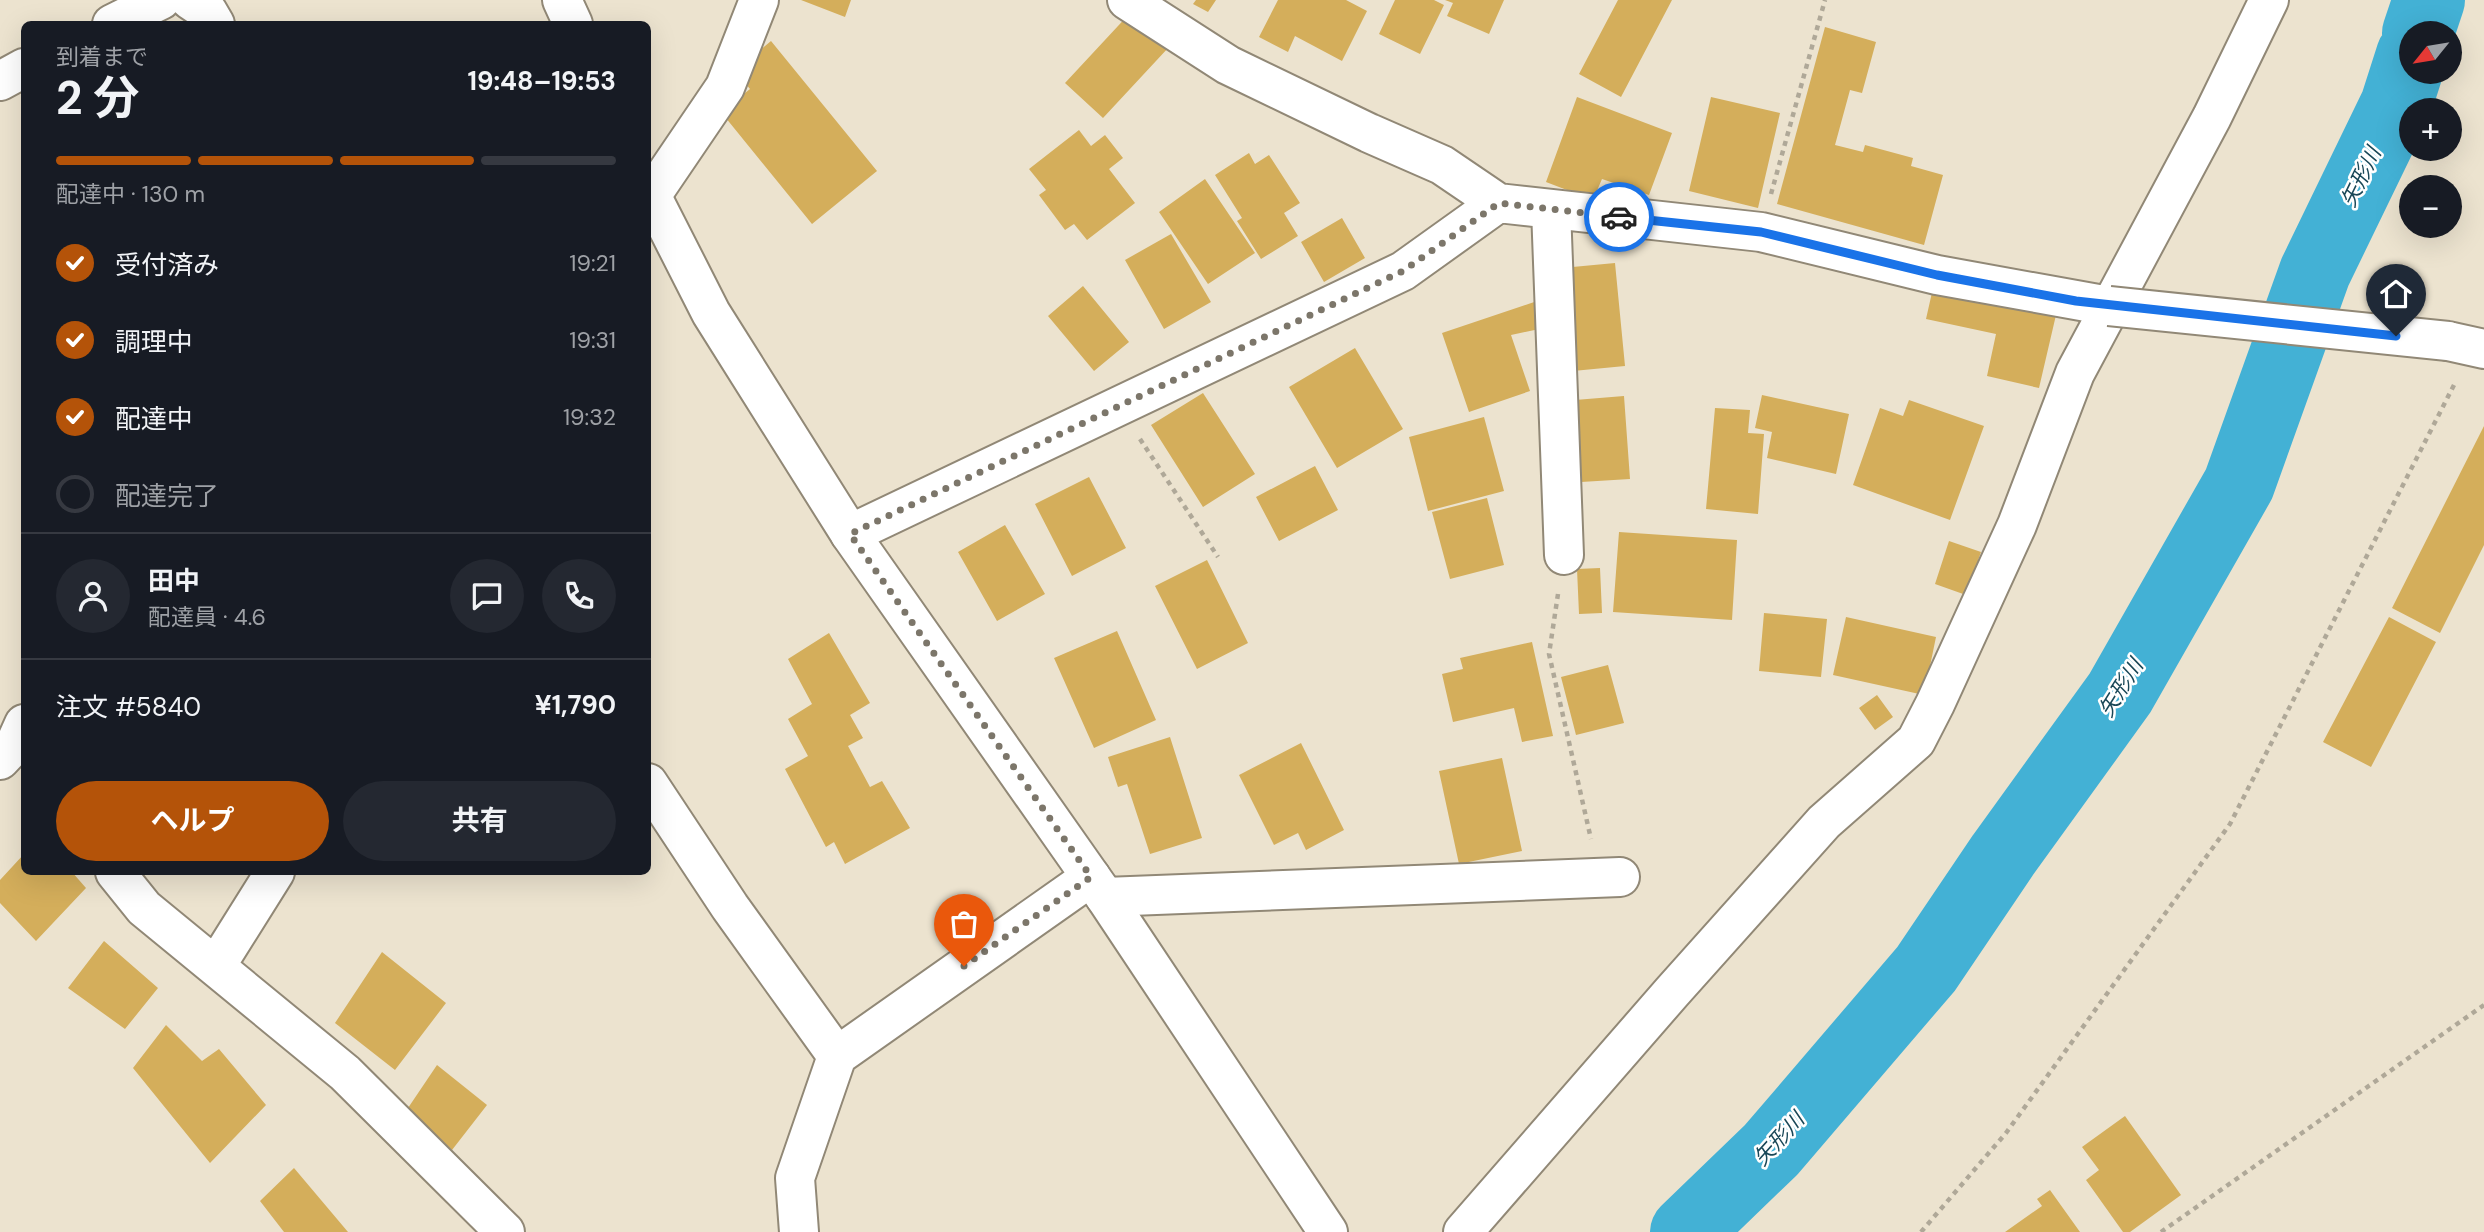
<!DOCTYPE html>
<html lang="ja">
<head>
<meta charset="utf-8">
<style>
	:root { --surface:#171b24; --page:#242831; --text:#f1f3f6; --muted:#9ea1a6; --line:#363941; --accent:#b45309 }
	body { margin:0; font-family:"DM Sans","Noto Sans JP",sans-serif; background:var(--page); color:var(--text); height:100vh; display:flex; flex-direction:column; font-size:26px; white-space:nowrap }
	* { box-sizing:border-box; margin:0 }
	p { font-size:23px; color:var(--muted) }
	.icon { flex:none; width:38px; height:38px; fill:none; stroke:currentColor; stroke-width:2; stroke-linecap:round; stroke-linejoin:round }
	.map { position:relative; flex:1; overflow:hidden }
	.details { position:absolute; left:21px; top:21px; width:630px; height:854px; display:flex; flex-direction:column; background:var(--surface); border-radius:10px; box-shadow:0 7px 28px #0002 }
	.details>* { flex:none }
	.needle { width:46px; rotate:240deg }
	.fabs { position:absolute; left:2399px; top:21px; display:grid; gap:14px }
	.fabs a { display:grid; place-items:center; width:63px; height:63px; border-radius:50%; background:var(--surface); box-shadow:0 7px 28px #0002; font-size:35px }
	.pin { position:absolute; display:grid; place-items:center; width:60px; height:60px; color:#fff; margin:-72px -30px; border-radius:50% 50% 50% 0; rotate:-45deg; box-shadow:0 0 7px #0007 }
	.pin .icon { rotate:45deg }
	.courier { position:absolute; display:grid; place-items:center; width:70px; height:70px; margin:-35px; border:5px solid #1a73e8; border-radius:50%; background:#fff; color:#222; box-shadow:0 2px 9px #0007 }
	.headline em { font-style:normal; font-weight:700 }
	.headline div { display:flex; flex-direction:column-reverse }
	.headline { display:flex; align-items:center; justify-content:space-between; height:119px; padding:0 35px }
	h1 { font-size:46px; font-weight:700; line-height:52px }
	.bar { display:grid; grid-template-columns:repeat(4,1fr); gap:10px 7px; align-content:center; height:84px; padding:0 35px }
	.bar i { height:9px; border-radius:5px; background:var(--line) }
	.bar .selected { background:var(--accent) }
	.bar p { grid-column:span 4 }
	.line { display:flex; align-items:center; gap:18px; padding:0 35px; border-top:2px solid var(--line) }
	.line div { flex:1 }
	.round { display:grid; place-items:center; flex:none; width:74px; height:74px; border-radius:37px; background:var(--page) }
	ol { padding:0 35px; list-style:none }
	li { display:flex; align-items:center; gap:21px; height:77px }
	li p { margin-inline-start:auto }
	li .icon { padding:7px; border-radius:50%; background:var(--accent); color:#fff; stroke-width:4 }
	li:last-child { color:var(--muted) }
	li i { width:38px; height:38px; border:4px solid var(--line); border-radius:50% }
	.primary-button { display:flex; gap:14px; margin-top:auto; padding:14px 35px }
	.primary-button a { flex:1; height:80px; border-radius:42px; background:var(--accent); color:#fff; font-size:28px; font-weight:700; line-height:80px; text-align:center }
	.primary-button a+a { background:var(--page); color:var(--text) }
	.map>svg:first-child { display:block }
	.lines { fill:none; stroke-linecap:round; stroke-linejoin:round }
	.river { stroke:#43b1d5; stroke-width:72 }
	.building { fill:#d4ae5b }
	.minor-casing { stroke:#918876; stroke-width:42 }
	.tertiary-casing { stroke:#918876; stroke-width:42 }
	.path { stroke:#afa898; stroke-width:4.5; stroke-dasharray:5 5; stroke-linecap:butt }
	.minor { stroke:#fff; stroke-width:38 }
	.tertiary { stroke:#fff; stroke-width:38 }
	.minor-bridge-casing { stroke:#918876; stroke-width:42; stroke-linecap:butt }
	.minor-bridge { stroke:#fff; stroke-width:38 }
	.done { stroke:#7c766a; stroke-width:7; stroke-dasharray:0 12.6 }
	.route { stroke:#1a73e8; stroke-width:9 }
	.labels { text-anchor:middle; stroke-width:5; stroke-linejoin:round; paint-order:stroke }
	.water-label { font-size:21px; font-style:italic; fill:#194757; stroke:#fff }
</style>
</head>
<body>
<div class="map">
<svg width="2484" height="1232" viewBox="0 0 2484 1232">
	<rect width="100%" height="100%" fill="#ece3cf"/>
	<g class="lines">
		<path class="river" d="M 2418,33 L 2429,0
			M 1686,1232 L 1771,1150 L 1926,969 L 2003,855 L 2120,693 L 2239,484 L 2315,272 L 2396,105 L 2412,55"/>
	</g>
	<path class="building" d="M 801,0 L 851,0 L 845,17 Z
		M 1196,0 L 1216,0 L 1208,12 L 1193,4 Z
		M 1278,0 L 1346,0 L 1367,11 L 1342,61 L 1295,36 L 1288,52 L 1259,37 Z
		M 1395,0 L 1434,0 L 1444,5 L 1420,54 L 1379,34 Z
		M 1445,0 L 1504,0 L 1489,34 L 1447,16 L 1453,3 Z
		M 1618,0 L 1672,0 L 1621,97 L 1579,74 Z
		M 1131,12 L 1169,47 L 1103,118 L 1065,83 Z
		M 1825,27 L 1876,42 L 1862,93 L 1850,90 L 1835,145 L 1863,152 L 1865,145 L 1913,158 L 1911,166 L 1943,175 L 1924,245 L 1777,204 Z
		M 771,41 L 877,171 L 812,224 L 721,112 L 750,89 L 735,71 Z
		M 1577,97 L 1672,133 L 1649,195 L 1602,179 L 1593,200 L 1546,182 Z
		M 1711,97 L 1780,113 L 1758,208 L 1689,191 Z
		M 1079,130 L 1091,146 L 1105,135 L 1123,158 L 1109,169 L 1135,203 L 1087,240 L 1074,224 L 1065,230 L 1039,195 L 1046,190 L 1029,169 Z
		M 1249,153 L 1255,164 L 1269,155 L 1300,203 L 1284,213 L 1298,236 L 1261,259 L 1237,221 L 1242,218 L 1215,175 Z
		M 1205,179 L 1255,253 L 1208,284 L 1159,212 Z
		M 1342,218 L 1365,258 L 1324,282 L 1301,242 Z
		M 1171,234 L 1211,302 L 1164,329 L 1125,260 Z
		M 1615,263 L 1625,366 L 1573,371 L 1562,268 Z
		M 1083,286 L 1129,342 L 1094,371 L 1048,316 Z
		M 1933,288 L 2056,315 L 2039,388 L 1987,376 L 1996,334 L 1926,319 Z
		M 1540,300 L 1544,328 L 1511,335 L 1530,391 L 1469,412 L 1442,333 Z
		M 1355,348 L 1403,429 L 1337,468 L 1289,387 Z
		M 1203,393 L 1255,474 L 1203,507 L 1151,425 Z
		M 1762,395 L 1849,414 L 1836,474 L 1767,458 L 1772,432 L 1755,428 Z
		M 1624,396 L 1630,479 L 1581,482 L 1575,400 Z
		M 1909,400 L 1984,426 L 1950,520 L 1853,485 L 1880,408 L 1903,416 Z
		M 1715,408 L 1750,410 L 1748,433 L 1764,434 L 1758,514 L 1706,509 Z
		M 1484,417 L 1504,491 L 1428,511 L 1409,437 Z
		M 2484,426 L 2484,545 L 2440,633 L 2392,608 Z
		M 1315,466 L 1338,510 L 1279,541 L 1256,497 Z
		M 1089,477 L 1126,548 L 1072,576 L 1035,504 Z
		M 1487,498 L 1504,565 L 1450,579 L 1432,512 Z
		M 1005,525 L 1045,594 L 997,621 L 958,552 Z
		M 1619,532 L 1737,540 L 1732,620 L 1613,612 Z
		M 1949,541 L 1981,552 L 1966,595 L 1935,584 Z
		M 1207,560 L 1248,643 L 1197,669 L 1155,586 Z
		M 1600,568 L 1602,613 L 1579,614 L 1577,569 Z
		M 1764,613 L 1827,619 L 1821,677 L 1759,671 Z
		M 1846,617 L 1936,637 L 1924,695 L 1833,675 Z
		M 2389,617 L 2436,642 L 2371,767 L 2323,742 Z
		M 1117,631 L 1156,720 L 1094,748 L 1054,658 Z
		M 829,633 L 870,703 L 850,715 L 863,738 L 848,746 L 870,787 L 882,781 L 910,828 L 845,864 L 834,842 L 826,847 L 785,769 L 808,756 L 788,719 L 812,704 L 788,659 Z
		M 1532,642 L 1553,736 L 1522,742 L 1514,708 L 1453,722 L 1442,674 L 1463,669 L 1460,658 Z
		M 1608,665 L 1624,723 L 1576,735 L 1561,677 Z
		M 1877,695 L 1893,717 L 1875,730 L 1859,708 Z
		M 1170,737 L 1202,838 L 1150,854 L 1127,784 L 1118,787 L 1108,757 Z
		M 1301,743 L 1344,830 L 1306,850 L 1298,833 L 1274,845 L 1239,775 Z
		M 1502,758 L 1522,851 L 1459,864 L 1439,771 Z
		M 24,854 L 24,872 L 72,872 L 86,888 L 36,941 L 0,903 L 0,880 Z
		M 104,941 L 158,988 L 125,1029 L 68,988 Z
		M 382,952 L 446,1003 L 395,1070 L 335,1023 Z
		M 166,1025 L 202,1061 L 219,1049 L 266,1105 L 210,1163 L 133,1068 Z
		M 437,1065 L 487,1105 L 452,1150 L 408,1108 Z
		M 2125,1116 L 2181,1195 L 2130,1232 L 2123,1232 L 2086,1180 L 2099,1170 L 2082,1147 Z
		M 294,1168 L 348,1232 L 284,1232 L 260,1201 Z
		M 2050,1190 L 2080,1232 L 2005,1232 L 2042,1206 L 2037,1199 Z"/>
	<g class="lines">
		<g class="minor-casing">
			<path id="minor" d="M 190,0 L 208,12 L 215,24
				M 1127,0 L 1228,65 L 1369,133 L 1442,165 L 1498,203 L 1761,232 L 1937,275 L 2109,306
				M 112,24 L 161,0
				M 0,81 L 24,68
				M 651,196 L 725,87 L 759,0
				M 1551,209 L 1564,555
				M 2448,341 L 2484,349
				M 850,534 L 1403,271 L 1498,203
				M 0,760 L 15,744 L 24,724
				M 648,783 L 730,907 L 837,1056 L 795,1178 L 799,1232
				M 115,872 L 144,908 L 345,1073 L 505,1232
				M 1105,897 L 1620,877
				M 216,966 L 275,872
				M 837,1056 L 1091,877
				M 1463,1232 L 1672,992 L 1824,822 L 1916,741 L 1935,704 L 2017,525 L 2075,373 L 2212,117 L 2269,0"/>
		</g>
		<g class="tertiary-casing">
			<path id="tertiary" d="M 562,0 L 573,24
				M 648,189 L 711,313 L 850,534 L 1105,897 L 1328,1232"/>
		</g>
		<path class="path" d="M 1771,194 L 1825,0
			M 1140,439 L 1218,557
			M 1558,594 L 1549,654 L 1591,839
			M 1921,1232 L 2006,1133 L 2230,824 L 2455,383
			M 2161,1232 L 2484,1005"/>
		<use href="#minor" class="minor"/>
		<use href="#tertiary" class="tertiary"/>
		<g class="minor-bridge-casing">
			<path id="minor-bridge" d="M 2109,306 L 2448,341"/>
		</g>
		<use href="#minor-bridge" class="minor-bridge"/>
	</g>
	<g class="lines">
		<path class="done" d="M 964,966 L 1091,877 L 850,534 L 1403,271 L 1499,203 L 1619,217"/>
		<path class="route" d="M 1619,217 L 1761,232 L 1937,275 L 2076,301 L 2396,336"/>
	</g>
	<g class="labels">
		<g class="water-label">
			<text transform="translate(2361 177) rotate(-64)" y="7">矢形川</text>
			<text transform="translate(2121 688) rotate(-58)" y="7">矢形川</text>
			<text transform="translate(1779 1139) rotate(-48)" y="7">矢形川</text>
		</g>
	</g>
</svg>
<div class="fabs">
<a><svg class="needle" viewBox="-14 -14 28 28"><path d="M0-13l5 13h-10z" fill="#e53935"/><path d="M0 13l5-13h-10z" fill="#9ea1a6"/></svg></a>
<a>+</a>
<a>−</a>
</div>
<div class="pin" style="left:964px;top:966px;background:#ea580c"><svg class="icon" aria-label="bag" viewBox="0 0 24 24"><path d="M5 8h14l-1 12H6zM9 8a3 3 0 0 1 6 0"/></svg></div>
<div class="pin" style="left:2396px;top:336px;background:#1f2937"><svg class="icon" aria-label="home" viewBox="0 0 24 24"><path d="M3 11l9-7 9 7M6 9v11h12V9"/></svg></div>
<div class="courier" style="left:1619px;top:217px"><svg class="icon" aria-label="car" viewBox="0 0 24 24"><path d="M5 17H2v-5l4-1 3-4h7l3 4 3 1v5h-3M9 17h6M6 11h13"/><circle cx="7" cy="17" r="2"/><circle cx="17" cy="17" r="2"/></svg></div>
<section class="details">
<div class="headline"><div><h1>2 分</h1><p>到着まで</p></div><em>19:48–19:53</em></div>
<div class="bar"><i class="selected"></i><i class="selected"></i><i class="selected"></i><i></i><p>配達中 · 130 m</p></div>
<ol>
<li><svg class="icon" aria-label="check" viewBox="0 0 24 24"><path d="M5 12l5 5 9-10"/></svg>受付済み<p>19:21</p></li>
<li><svg class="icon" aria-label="check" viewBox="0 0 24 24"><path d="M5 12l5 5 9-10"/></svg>調理中<p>19:31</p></li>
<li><svg class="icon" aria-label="check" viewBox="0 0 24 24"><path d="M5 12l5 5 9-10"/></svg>配達中<p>19:32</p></li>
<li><i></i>配達完了</li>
</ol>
<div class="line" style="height:126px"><a class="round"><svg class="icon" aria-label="person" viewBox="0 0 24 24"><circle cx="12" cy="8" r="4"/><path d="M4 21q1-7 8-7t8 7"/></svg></a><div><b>田中</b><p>配達員 · 4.6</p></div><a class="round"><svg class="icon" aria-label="chat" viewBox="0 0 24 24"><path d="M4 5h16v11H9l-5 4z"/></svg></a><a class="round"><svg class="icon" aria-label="phone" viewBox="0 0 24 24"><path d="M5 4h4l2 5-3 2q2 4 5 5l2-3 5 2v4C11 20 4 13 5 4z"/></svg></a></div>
<div class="line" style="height:91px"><div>注文 #5840</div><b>¥1,790</b></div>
<div class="primary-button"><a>ヘルプ</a><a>共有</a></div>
</section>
</div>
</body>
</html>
